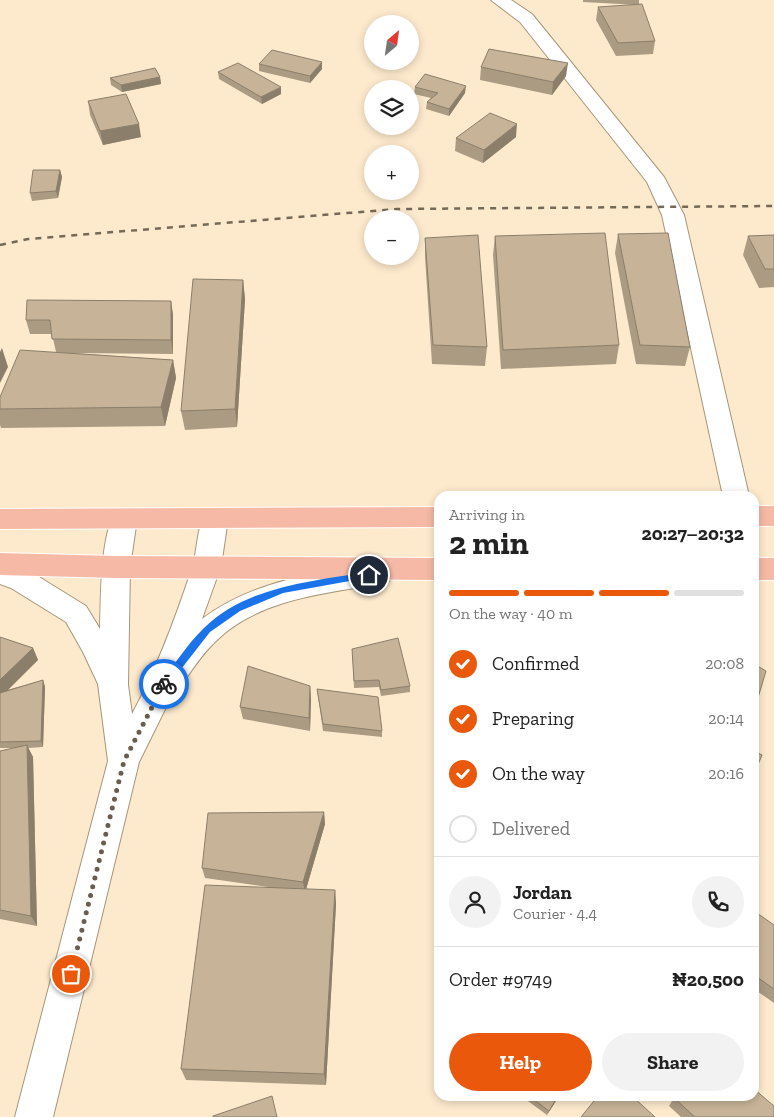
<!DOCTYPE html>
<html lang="en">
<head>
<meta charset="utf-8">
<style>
	:root { --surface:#fff; --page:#f2f2f2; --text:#222; --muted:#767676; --line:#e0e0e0; --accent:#ea580c }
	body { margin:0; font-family:"Zilla Slab",serif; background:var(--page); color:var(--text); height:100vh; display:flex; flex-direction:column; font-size:19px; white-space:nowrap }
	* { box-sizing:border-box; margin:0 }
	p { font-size:16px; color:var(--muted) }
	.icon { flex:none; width:28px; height:28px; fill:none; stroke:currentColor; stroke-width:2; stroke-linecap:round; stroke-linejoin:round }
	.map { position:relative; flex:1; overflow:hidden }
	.panel { position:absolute; left:434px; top:491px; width:325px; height:610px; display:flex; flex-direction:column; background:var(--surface); border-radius:15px; box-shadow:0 2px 8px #0003 }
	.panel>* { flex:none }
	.needle { width:32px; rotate:29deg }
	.tools { position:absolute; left:364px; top:15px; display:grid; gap:10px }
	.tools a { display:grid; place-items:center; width:55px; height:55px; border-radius:50%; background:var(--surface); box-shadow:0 2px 8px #0003; font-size:25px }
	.pin { position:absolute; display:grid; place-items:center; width:42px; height:42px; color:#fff; margin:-21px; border:2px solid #fff; border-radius:50%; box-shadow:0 1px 5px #0007 }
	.courier { position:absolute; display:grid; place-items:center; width:50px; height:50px; margin:-25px; border:4px solid #1a73e8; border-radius:50%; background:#fff; color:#222; box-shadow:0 1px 6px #0007 }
	.head em { font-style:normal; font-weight:700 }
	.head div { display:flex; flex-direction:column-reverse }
	.head { display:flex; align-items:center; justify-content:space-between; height:85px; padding:0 15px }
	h1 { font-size:32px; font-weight:700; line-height:38px }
	.bar { display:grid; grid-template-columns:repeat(4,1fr); gap:8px 5px; align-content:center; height:60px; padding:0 15px }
	.bar i { height:6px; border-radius:4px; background:var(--line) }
	.bar .selected { background:var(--accent) }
	.bar p { grid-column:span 4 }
	.line { display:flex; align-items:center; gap:12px; padding:0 15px; border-top:1px solid var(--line) }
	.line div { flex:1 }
	.round { display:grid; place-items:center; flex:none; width:52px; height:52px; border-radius:26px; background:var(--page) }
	ol { padding:0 15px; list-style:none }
	li { display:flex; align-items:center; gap:15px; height:55px }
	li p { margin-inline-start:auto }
	li .icon { padding:5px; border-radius:50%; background:var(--accent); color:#fff; stroke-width:4 }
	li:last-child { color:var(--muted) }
	li i { width:28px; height:28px; border:2px solid var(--line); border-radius:50% }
	.action { display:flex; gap:10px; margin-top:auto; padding:10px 15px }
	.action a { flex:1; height:58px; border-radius:30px; background:var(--accent); color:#fff; font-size:20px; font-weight:700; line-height:58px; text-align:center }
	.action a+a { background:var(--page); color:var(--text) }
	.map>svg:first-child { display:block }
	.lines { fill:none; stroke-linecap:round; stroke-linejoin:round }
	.minor-casing { stroke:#a79579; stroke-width:2 }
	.major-casing { stroke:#fff; stroke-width:2 }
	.minor { fill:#fff; fill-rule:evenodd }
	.major { fill:#f6b9a6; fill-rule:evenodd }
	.rail { stroke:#746956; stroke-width:2.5; stroke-dasharray:6 6; stroke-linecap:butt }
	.wall { fill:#ab9b83 }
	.shaded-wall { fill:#8b7e6a }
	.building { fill:#c7b498; stroke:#8b7e6a }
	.route { fill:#1a73e8 }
	.done { stroke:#695e4d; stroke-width:5; stroke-dasharray:0 9 }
</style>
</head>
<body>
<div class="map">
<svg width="774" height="1117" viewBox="0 0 774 1117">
	<rect width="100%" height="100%" fill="#fdeacd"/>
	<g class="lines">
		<g class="minor-casing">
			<path id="minor" d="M 491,0 L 511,0 L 532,14 L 664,177 L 684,215 L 749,496 L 723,496 L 662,215 L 647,182 L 520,22 Z
				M 124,509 L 133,512 L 137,519 L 130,567 L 128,685 L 132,714 C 157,668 176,617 192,568 C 198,550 196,529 206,512 L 215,509 L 224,512 L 228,519 L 221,566 L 202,619 C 254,580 317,573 379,562 L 389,565 L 393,573 L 389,581 L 379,584 C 323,594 259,599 216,641 C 205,651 196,664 187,677 L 180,679 L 139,762 L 53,1117 L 15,1117 L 108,761 L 98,684 L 83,652 L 66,622 L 11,588 L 0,584 L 0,562 L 31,572 L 86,606 L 100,629 C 101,598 100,539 115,512 Z"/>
		</g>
		<g class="major-casing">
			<path id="major" d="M 754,506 L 774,506 L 774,526 L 754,526 Z
				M 439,507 L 439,527 L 0,529 L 0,509 Z
				M 0,553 L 116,556 L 439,558 L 439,580 L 116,578 L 0,575 Z
				M 754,558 L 774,558 L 774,580 L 754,580 Z"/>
		</g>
		<use href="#minor" class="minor"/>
		<use href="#major" class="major"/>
		<path class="rail" d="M 0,245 L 28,239 L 397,209 L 774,206"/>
	</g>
	<path class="wall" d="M 583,0 L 639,0 L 639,5 L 583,2 Z
		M 598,7 L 655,41 L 653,54 L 616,56 L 596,20 Z
		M 259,64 L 322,69 L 310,83 L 259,71 Z
		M 481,67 L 566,76 L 552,95 L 480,80 Z
		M 218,72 L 281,94 L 262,104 L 219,79 Z
		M 160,77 L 161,84 L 122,92 L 111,85 L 110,78 Z
		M 415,87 L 465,93 L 449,116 L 426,109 L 427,102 L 431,98 L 414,94 Z
		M 88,101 L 141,137 L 103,145 L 90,115 Z
		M 516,137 L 483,163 L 455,151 L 456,138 Z
		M 60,170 L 62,177 L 58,198 L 32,201 L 30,193 Z
		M 618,234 L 690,347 L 685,366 L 636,364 L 615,253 Z
		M 774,235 L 774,287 L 759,288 L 743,255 L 748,236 Z
		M 495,236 L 619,345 L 616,364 L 501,369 L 493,255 Z
		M 425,238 L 487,347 L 485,366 L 432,364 L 425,257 Z
		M 243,280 L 245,299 L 237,427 L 185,430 L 181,411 Z
		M 171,301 L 173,315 L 173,354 L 73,353 L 173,360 L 176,378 L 165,426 L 1,428 L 0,425 L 0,397 L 56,352 L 52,334 L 30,334 L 26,320 Z
		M 0,637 L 33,648 L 38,660 L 7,690 L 43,680 L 45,687 L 43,747 L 28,748 L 33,757 L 37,926 L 0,919 L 0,751 L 15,748 L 0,748 Z
		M 352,649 L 410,686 L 410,692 L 381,696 L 379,687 L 354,688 Z
		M 310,686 L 311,699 L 310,731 L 243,719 L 240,707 Z
		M 317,689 L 382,731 L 382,737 L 323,731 Z
		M 324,812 L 325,824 L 306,889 L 335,890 L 336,904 L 326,1085 L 186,1080 L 181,1069 L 268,887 L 205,878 L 202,868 Z
		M 754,911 L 774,925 L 774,1003 L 754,989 Z
		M 521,1096 L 559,1096 L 547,1115 Z
		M 675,1096 L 774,1117 L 681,1117 L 669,1106 Z"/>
	<path class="shaded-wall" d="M 322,62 L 322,69 L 310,83 L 310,76 Z
		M 568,63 L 566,76 L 552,95 L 553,82 Z
		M 160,77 L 161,84 L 122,92 L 121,85 Z
		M 466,86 L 465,93 L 449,116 L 449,109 Z
		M 281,87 L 281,94 L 262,104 L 261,97 Z
		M 139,124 L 141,137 L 103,145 L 100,131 Z
		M 517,124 L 516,137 L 483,163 L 484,150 Z
		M 60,170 L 62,177 L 58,198 L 56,191 Z
		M 243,280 L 245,299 L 237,427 L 235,409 Z
		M 171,301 L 173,315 L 173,354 L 171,340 Z
		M 2,348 L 8,367 L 0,383 L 0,352 Z
		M 173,360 L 176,378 L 165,426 L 161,407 Z
		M 33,648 L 38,660 L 0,698 L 0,680 Z
		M 43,680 L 45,687 L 43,747 L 41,741 Z
		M 310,686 L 311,699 L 310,731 L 309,718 Z
		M 27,745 L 33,757 L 37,926 L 31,916 Z
		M 324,812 L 325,824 L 305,893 L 303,882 Z
		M 335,890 L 336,904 L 326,1085 L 324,1074 Z
		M 558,1096 L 559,1096 L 547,1115 L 549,1111 Z"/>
	<path class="building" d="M 642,4 L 655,41 L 618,43 L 598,7 Z
		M 489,49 L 568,63 L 553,82 L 481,67 Z
		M 272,50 L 322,62 L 310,76 L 259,64 Z
		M 238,63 L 281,87 L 261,97 L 218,72 Z
		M 155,68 L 160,77 L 121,85 L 110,78 Z
		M 425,74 L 466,86 L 449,109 L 427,102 L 438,93 L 415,87 Z
		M 126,94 L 139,124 L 100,131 L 88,101 Z
		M 490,113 L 517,124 L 484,150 L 456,138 Z
		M 33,170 L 60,170 L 56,191 L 30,193 Z
		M 605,233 L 619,345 L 503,350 L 495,236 Z
		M 668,233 L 690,347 L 640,345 L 618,234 Z
		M 478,235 L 487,347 L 433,345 L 425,238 Z
		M 774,235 L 774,269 L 765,269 L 748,236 Z
		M 193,279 L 243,280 L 235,409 L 181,411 Z
		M 27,300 L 171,301 L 171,340 L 52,339 L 50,320 L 26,320 Z
		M 20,350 L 173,360 L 161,407 L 0,409 L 0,397 Z
		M 0,637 L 33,648 L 0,680 Z
		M 398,638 L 410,686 L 381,690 L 379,680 L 354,681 L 352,649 Z
		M 754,664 L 766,671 L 754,711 Z
		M 248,666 L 310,686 L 309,718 L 240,707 Z
		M 43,680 L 41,741 L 0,742 L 0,693 Z
		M 317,689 L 378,697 L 382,731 L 323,724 Z
		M 27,745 L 31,916 L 0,910 L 0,751 Z
		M 754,751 L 762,755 L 754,774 Z
		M 324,812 L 303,882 L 202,868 L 208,813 Z
		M 205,885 L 335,890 L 324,1074 L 181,1069 Z
		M 754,911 L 774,925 L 774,989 L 754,975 Z
		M 754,1089 L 774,1106 L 774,1117 L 695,1117 L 674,1098 L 675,1096 L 754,1096 Z
		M 272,1096 L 277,1117 L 213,1117 L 213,1116 Z
		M 529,1096 L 558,1096 L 549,1111 Z
		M 598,1096 L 632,1096 L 655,1117 L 581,1117 Z"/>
	<path class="route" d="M 369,572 L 373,575 L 372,577 L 283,593 L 240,611 L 210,632 L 167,687 L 161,687 L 161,682 C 175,664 188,643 204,628 C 247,586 313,581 369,572 Z"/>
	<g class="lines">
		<path class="done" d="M 71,974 L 124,761 L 164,684"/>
	</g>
</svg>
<div class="tools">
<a><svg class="needle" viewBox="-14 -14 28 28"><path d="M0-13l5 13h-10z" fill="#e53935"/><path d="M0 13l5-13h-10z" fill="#767676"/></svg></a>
<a><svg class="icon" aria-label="layers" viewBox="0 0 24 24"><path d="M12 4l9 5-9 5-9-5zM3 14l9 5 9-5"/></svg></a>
<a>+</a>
<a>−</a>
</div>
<div class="pin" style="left:71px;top:974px;background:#ea580c"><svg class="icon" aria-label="bag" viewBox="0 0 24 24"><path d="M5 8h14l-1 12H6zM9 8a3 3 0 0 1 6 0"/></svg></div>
<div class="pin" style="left:369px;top:575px;background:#1f2937"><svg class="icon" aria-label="home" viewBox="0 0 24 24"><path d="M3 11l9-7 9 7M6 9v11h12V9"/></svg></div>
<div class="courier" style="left:164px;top:684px"><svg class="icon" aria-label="bike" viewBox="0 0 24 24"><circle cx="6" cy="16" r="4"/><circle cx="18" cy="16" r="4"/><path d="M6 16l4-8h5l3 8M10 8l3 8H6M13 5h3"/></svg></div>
<section class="panel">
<div class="head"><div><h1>2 min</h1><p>Arriving in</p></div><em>20:27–20:32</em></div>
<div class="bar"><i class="selected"></i><i class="selected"></i><i class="selected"></i><i></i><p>On the way · 40 m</p></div>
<ol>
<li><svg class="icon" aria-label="check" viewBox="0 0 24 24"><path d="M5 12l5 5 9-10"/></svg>Confirmed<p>20:08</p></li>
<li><svg class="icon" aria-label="check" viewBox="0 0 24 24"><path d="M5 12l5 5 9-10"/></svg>Preparing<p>20:14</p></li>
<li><svg class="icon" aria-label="check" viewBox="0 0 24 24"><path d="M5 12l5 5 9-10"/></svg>On the way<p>20:16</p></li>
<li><i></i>Delivered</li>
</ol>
<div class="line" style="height:90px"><a class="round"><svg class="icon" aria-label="person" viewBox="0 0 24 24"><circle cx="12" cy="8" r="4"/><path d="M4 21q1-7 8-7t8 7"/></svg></a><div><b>Jordan</b><p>Courier · 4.4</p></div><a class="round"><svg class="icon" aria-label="phone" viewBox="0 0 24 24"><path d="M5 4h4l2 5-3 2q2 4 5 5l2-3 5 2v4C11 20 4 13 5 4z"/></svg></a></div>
<div class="line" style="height:65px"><div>Order #9749</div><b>₦20,500</b></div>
<div class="action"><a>Help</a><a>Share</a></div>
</section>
</div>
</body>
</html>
